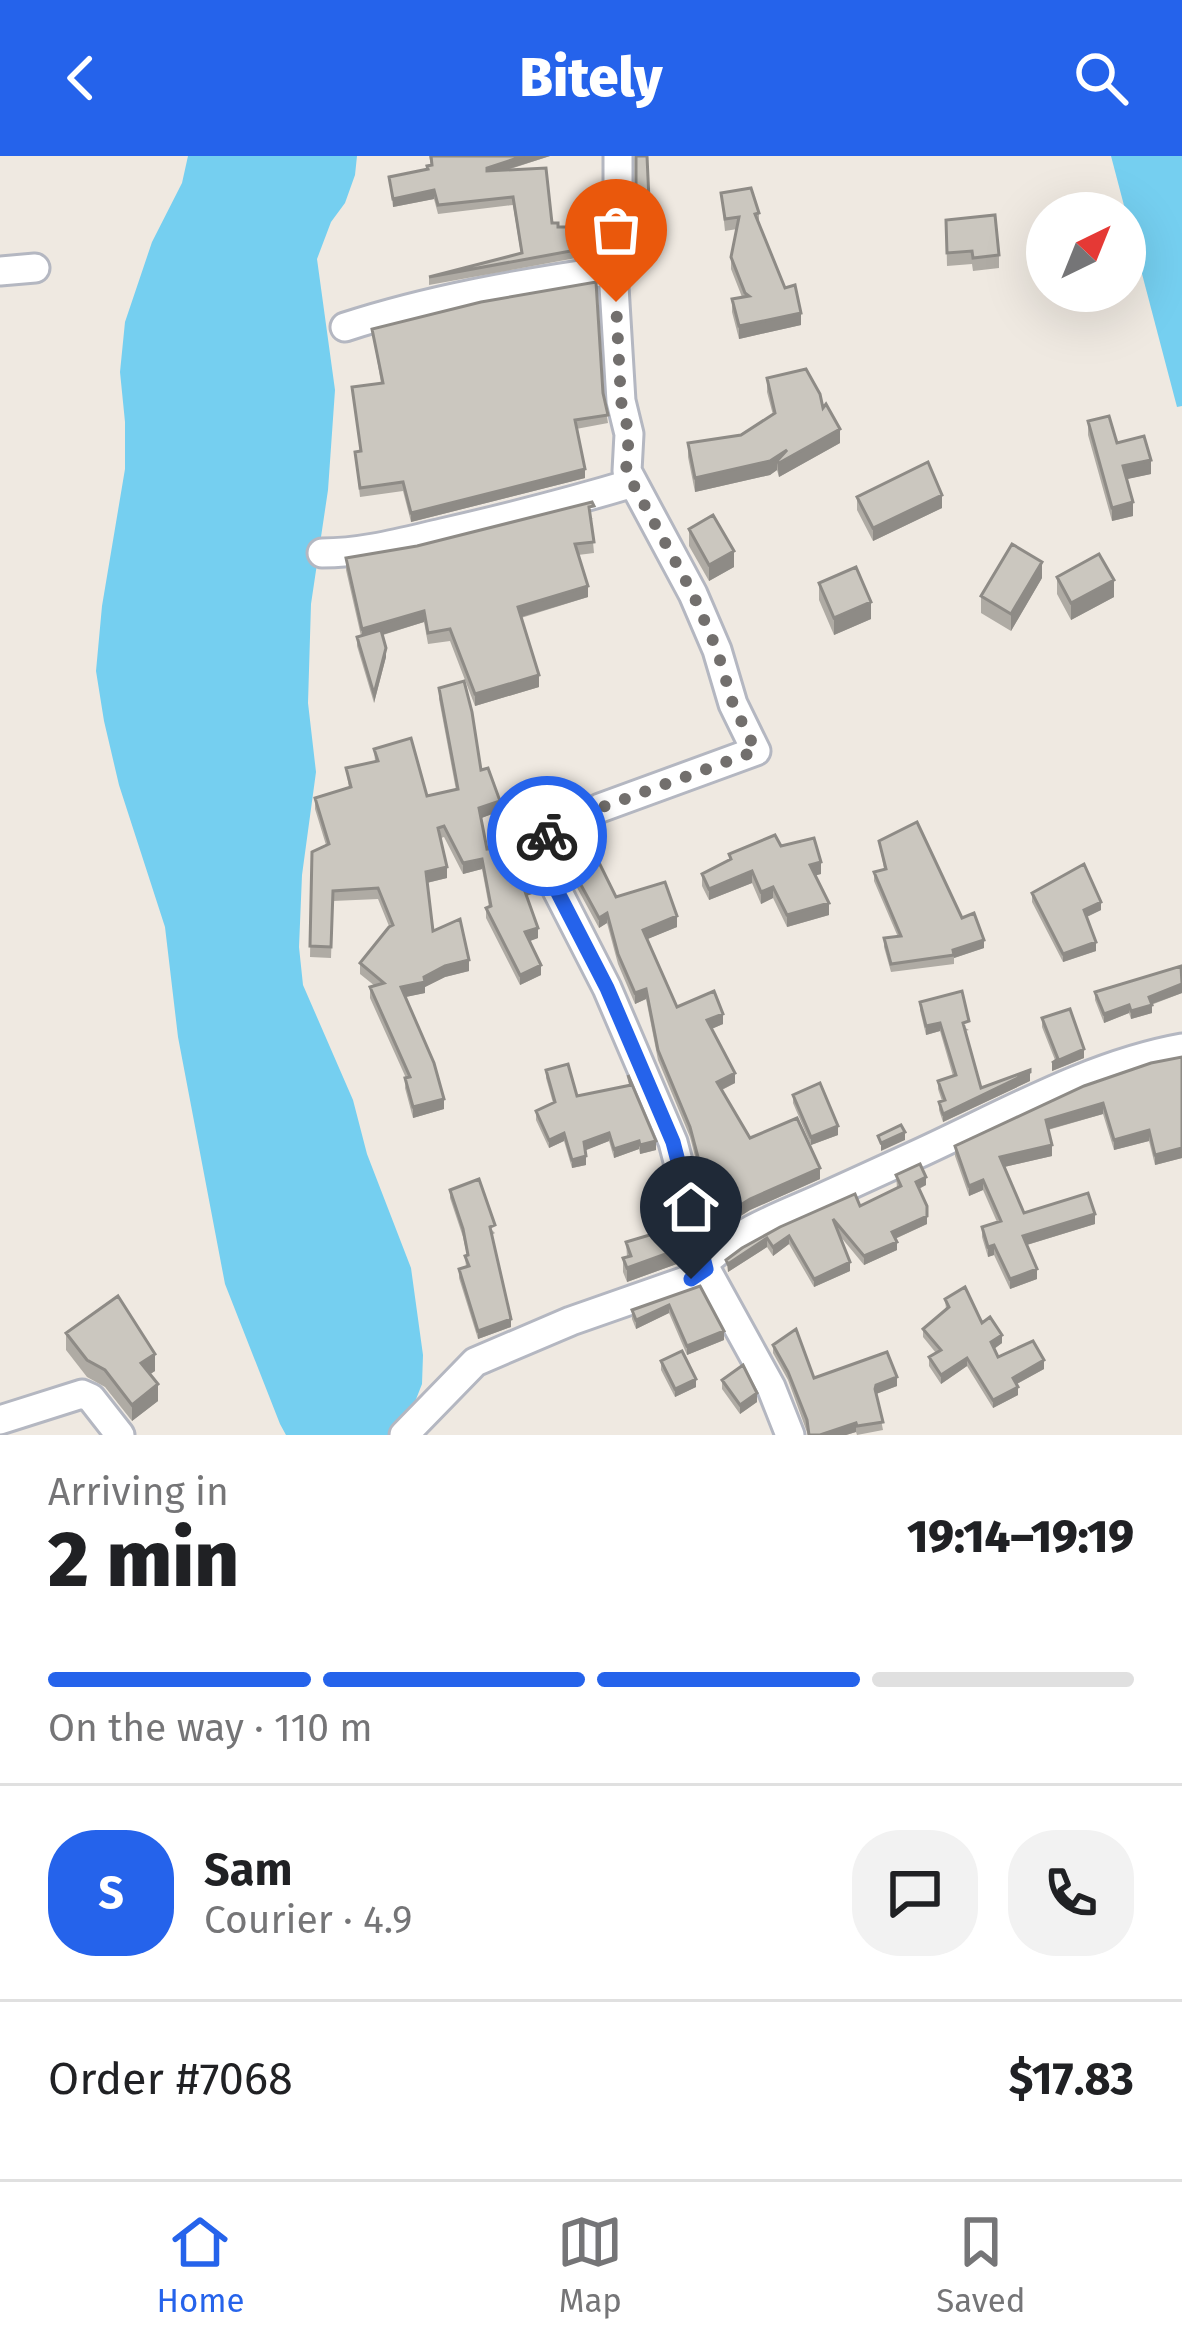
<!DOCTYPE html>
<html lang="en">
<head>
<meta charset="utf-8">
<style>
	:root { --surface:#fff; --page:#f2f2f2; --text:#202124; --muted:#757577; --line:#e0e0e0; --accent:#2563eb }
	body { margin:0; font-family:"Fira Sans",sans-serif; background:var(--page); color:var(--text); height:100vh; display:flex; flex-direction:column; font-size:45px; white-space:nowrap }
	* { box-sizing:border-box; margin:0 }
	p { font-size:39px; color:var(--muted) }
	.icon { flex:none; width:66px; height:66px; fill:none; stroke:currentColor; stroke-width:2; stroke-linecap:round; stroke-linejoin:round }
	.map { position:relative; height:1279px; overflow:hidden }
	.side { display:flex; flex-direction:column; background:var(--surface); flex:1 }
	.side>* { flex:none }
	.needle { width:78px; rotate:43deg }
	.controls { position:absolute; left:1026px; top:36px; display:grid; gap:24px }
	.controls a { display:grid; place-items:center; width:120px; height:120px; border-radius:50%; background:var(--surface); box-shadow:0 12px 48px #0002; font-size:60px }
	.pin { position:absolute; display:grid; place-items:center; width:102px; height:102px; color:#fff; margin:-123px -51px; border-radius:50% 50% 50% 0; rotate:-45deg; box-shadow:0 0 12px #0007 }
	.pin .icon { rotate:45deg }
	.courier { position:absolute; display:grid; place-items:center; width:120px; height:120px; margin:-60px; border:9px solid #2563eb; border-radius:50%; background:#fff; color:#222; box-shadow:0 3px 15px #0007 }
	.overview em { font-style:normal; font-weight:800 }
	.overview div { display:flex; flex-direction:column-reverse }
	.overview { display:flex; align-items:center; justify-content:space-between; height:204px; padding:0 48px }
	h1 { font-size:78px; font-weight:800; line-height:90px }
	.bar { display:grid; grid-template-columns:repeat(4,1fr); gap:18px 12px; align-content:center; height:144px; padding:0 48px }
	.bar i { height:15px; border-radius:9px; background:var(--line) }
	.bar .current { background:var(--accent) }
	.bar p { grid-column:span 4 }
	.line { display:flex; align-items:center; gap:30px; padding:0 48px; border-top:3px solid var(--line) }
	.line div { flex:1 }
	.round { display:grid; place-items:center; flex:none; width:126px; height:126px; border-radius:48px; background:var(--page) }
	header { display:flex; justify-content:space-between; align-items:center; height:156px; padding:0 48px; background:var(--accent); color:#fff; font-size:54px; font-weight:800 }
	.tab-bar { display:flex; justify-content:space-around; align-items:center; height:168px; border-top:3px solid var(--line); background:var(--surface); font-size:33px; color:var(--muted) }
	.tab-bar a { display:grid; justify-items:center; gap:6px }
	.tab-bar .current { color:var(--accent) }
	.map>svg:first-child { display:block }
	.water { fill:#75cff0 }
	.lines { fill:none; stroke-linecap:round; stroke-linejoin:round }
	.street-casing { stroke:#b4b7c1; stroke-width:33 }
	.street { stroke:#fff; stroke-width:27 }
	.wall { fill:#afaba4 }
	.shaded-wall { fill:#8e8b86 }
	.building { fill:#cbc7bf; stroke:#8e8b86; stroke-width:3 }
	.done { stroke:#726f6d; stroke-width:12; stroke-dasharray:0 21.6 }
	.route { stroke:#2563eb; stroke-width:15 }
</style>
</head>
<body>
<header><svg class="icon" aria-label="back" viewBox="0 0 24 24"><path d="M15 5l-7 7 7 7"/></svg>Bitely<svg class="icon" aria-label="search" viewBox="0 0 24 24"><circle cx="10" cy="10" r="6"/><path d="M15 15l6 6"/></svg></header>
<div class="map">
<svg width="1182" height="1279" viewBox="0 0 1182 1279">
	<rect width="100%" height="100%" fill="#efe9e1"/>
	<path class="water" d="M 188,0 L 357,0 L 355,19 L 345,47 L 331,66 L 317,103 L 335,234 L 328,334 L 311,448 L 308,547 L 316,616 L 302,719 L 299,791 L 303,829 L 353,944 L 367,998 L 411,1112 L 423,1199 L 422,1228 L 413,1251 L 389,1279 L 286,1279 L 280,1268 L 225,1128 L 178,881 L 165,771 L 119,629 L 104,565 L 96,515 L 102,450 L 125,313 L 125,266 L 120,216 L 125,166 L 152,86 L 182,27 Z
		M 1111,0 L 1182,0 L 1182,250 L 1177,251 Z"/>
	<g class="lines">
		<g class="street-casing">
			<path id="street" d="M 0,115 L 35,112
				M 345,171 C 431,143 523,127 613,114
				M 322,397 C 363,397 403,386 442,377 C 507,362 570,346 633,327
				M 705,1106 C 742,1074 773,1063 817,1044 C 848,1030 878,1016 909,1002 C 996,963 1087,909 1182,892
				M 706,1113 L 771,1231 L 790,1279
				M 0,1264 L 82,1238 L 91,1242 L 120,1279
				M 404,1279 L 475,1206 L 571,1165 L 691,1123 L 706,1113 L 673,986 L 607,832 L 539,699 L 539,685 L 600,652 L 756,595 L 733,548 L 717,494 L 693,438 L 627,315 L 629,278 L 621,245 L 613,114 L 618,86 L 618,0"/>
		</g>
		<use href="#street" class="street"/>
	</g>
	<path class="wall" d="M 429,0 L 550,0 L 507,14 L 558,71 L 600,80 L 598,98 L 429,129 L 429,121 L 521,98 L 513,49 L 438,58 L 434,43 L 393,51 L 389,21 L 428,13 L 431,9 Z
		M 636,0 L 649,44 L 649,61 L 636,61 Z
		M 721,37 L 759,57 L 759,69 L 801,169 L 739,183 L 732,156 L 732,143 L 742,141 L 731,113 L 731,101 L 737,73 L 725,75 Z
		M 946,64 L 999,99 L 999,112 L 973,115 L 972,108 L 947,110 Z
		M 372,173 L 603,237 L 608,267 L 576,273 L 585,322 L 411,366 L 403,335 L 360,341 L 355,296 L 360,295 L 352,231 L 381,227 Z
		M 767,222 L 823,252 L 840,287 L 779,321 L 777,314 L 770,319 L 695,336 L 688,301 L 688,287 L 741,279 L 773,259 L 767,236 Z
		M 1088,265 L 1151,318 L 1126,323 L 1133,360 L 1112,365 L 1088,279 Z
		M 857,341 L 942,352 L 873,385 L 857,354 Z
		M 594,362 L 591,363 L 594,397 L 578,399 L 588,441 L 521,462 L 539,531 L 475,550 L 450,485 L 428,488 L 424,466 L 383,479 L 386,501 L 374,547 L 357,490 L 357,481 L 361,480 L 346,414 L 346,402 Z
		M 689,373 L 734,411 L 709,425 L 689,390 Z
		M 1057,421 L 1114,441 L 1071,464 L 1057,438 Z
		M 1042,422 L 1011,475 L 981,457 L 981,440 Z
		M 819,427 L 871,463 L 834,479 L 819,444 Z
		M 439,532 L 500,655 L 481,662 L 487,693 L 538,736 L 526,740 L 538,782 L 529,785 L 541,819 L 520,829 L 486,762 L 486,752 L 489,751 L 482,713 L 463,718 L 444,681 L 441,682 L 447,722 L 427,727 L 433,775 L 469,815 L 445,821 L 425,831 L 425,837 L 405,841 L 444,953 L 413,962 L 405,932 L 406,922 L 370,842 L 370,831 L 375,830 L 360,818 L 360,807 L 389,770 L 378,743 L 333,745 L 331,802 L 310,801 L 312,696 L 326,689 L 315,653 L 315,642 L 349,632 L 346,612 L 375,605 L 374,593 L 427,640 L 456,634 L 439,543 Z
		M 557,685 L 616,741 L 677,771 L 647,783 L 677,851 L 723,868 L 711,873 L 735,927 L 722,934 L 750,982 L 820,1023 L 750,1054 L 715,1076 L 690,981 L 658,904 L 646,843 L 635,848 L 618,808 L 607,767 L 599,772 L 557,695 Z
		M 879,685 L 962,762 L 984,792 L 954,802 L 954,808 L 891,816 L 884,791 L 884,782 L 898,781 L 874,725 L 874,716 L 884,713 Z
		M 781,690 L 821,718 L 815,719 L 829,759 L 787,771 L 773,742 L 761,748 L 752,727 L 709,744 L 702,730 L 702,718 L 729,704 L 729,698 Z
		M 1032,737 L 1101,754 L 1087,761 L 1096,795 L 1063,806 L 1032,746 Z
		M 1095,836 L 1182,837 L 1151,849 L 1152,857 L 1131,863 L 1129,857 L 1104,867 L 1095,844 Z
		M 920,846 L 969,874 L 965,875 L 981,932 L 1030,925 L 943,966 L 939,954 L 939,946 L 942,945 L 938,933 L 938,925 L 953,920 L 940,875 L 926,879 L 920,854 Z
		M 1042,862 L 1084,902 L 1052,915 L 1055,904 L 1042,871 Z
		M 1182,901 L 1182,1002 L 1155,1009 L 1149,985 L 1114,994 L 1103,958 L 1048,974 L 1052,1000 L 1004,1011 L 1024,1057 L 1095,1068 L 1027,1089 L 1037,1123 L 1010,1133 L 994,1099 L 988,1101 L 982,1081 L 982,1071 L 997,1066 L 983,1034 L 969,1040 L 955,1000 L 955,990 Z
		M 546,914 L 577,940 L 629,930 L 628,919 L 656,994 L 640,998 L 639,993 L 614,1002 L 609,985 L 585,994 L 586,1009 L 572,1012 L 564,985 L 549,992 L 536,964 L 536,955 L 553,947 L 546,922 Z
		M 793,939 L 838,979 L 811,989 L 793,947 Z
		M 896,1019 L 926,1029 L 919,1033 L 927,1068 L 895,1083 L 897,1094 L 864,1109 L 840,1080 L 850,1115 L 814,1131 L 789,1088 L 773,1100 L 767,1091 L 728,1116 L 726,1104 L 742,1092 L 860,1050 L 897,1032 Z
		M 450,1034 L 495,1077 L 492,1079 L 511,1171 L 478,1183 L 459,1122 L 459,1113 L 466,1111 L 465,1100 L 467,1099 L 463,1081 L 450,1042 Z
		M 626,1086 L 685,1105 L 627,1126 L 623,1116 L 623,1102 L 627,1101 Z
		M 700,1130 L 724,1184 L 687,1199 L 669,1157 L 636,1173 L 632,1163 L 632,1154 Z
		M 945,1143 L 982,1167 L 1002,1187 L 994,1193 L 998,1201 L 1044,1213 L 1017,1228 L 1018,1239 L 993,1252 L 967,1210 L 941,1228 L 929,1210 L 929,1201 L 936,1197 L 923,1181 L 923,1173 L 946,1153 Z
		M 66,1177 L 155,1215 L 150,1218 L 158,1245 L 132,1265 L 105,1231 L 87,1221 L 66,1194 Z
		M 773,1189 L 814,1222 L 897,1230 L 876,1238 L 883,1274 L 857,1279 L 856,1276 L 846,1279 L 808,1279 L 788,1224 L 773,1197 Z
		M 661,1205 L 696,1231 L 675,1241 L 661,1214 Z
		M 722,1224 L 757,1246 L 740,1258 L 722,1233 Z"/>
	<path class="shaded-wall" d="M 524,0 L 550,0 L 487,20 L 487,12 Z
		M 434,34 L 434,43 L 393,51 L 393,43 Z
		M 801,157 L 801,169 L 739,183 L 739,170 Z
		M 840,273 L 840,287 L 779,321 L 777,305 L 777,314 L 770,319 L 695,336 L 695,322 L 787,294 Z
		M 1151,304 L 1151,318 L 1123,324 L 1123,310 Z
		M 585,313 L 585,322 L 411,366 L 411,357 Z
		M 942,339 L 942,352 L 873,385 L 873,372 Z
		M 1133,346 L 1133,360 L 1112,365 L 1112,352 Z
		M 734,395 L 734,411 L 709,425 L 709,409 Z
		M 1042,406 L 1042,422 L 1011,475 L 1011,458 Z
		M 1114,424 L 1114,441 L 1071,464 L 1071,447 Z
		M 588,430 L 588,441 L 518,462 L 518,451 Z
		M 871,446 L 871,463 L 834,479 L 834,462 Z
		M 424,455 L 424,466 L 362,485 L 362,473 Z
		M 386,492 L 386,501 L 374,547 L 374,538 Z
		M 539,519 L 539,531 L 475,550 L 475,538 Z
		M 500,645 L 500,655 L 479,663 L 479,652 Z
		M 482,703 L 482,713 L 463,718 L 463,707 Z
		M 821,706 L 821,718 L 810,721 L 810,709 Z
		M 447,711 L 447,722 L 426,727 L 426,716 Z
		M 752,715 L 752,727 L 709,744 L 709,733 Z
		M 538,726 L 538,736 L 523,741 L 523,730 Z
		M 773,731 L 773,742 L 761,748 L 761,736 Z
		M 1101,746 L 1101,754 L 1084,762 L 1084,754 Z
		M 829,747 L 829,759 L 787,771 L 787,759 Z
		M 607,757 L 607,767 L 599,772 L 599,762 Z
		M 677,760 L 677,771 L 643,785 L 643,774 Z
		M 538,772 L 538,782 L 525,787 L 525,776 Z
		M 984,784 L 984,792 L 954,802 L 953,794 Z
		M 1096,786 L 1096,795 L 1063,806 L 1063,798 Z
		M 469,804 L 469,815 L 445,821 L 425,831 L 425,837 L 401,842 L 401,831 L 445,810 Z
		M 541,809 L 541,819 L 520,829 L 520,819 Z
		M 1182,828 L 1182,837 L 1149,849 L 1149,841 Z
		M 646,833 L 646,843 L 635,848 L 635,837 Z
		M 1129,849 L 1129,857 L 1104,867 L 1104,858 Z
		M 1152,849 L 1152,857 L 1131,863 L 1131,855 Z
		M 723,858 L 723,868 L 707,875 L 707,864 Z
		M 940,867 L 940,875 L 926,879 L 926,870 Z
		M 1084,893 L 1084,902 L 1052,915 L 1052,907 Z
		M 1030,916 L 1030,925 L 943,966 L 943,958 Z
		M 735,917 L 735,927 L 717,936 L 717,926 Z
		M 444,943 L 444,953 L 413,962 L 413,951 Z
		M 1103,947 L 1103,958 L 1046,974 L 1046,964 Z
		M 838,970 L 838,979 L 811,989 L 811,981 Z
		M 1149,974 L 1149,985 L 1114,994 L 1114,984 Z
		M 905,976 L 905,984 L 881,995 L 881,987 Z
		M 564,977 L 564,985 L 549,992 L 549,984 Z
		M 609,977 L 609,985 L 584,995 L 584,986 Z
		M 639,985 L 639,993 L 614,1002 L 614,993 Z
		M 656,985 L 656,994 L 640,998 L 640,989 Z
		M 1052,989 L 1052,1000 L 1000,1012 L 1000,1001 Z
		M 1182,992 L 1182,1002 L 1155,1009 L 1155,999 Z
		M 586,1000 L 586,1009 L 572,1012 L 572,1004 Z
		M 820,1012 L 820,1023 L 750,1054 L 715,1076 L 715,1065 L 750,1043 Z
		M 926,1021 L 926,1029 L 916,1034 L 916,1026 Z
		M 983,1024 L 983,1034 L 969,1040 L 969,1030 Z
		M 1095,1058 L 1095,1068 L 1023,1090 L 1023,1080 Z
		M 927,1060 L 927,1068 L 892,1084 L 892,1076 Z
		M 789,1080 L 789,1088 L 773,1100 L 773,1091 Z
		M 767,1082 L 767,1091 L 728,1116 L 728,1108 Z
		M 897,1086 L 897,1094 L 864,1109 L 864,1100 Z
		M 994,1089 L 994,1099 L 988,1101 L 988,1091 Z
		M 685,1091 L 685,1105 L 627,1126 L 627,1112 Z
		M 850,1106 L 850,1115 L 814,1131 L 814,1123 Z
		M 1037,1113 L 1037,1123 L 1010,1133 L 1010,1123 Z
		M 669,1149 L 669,1157 L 636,1173 L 636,1164 Z
		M 511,1163 L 511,1171 L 478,1183 L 478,1175 Z
		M 724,1175 L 724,1184 L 687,1199 L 687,1190 Z
		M 1002,1179 L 1002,1187 L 991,1195 L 991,1186 Z
		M 155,1198 L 155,1215 L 141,1224 L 141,1207 Z
		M 967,1202 L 967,1210 L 941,1228 L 941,1219 Z
		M 1044,1204 L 1044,1213 L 1013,1230 L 1013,1222 Z
		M 897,1221 L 897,1230 L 876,1238 L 875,1241 L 876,1229 Z
		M 696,1223 L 696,1231 L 675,1241 L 675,1233 Z
		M 158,1228 L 158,1245 L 132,1265 L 132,1249 Z
		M 1018,1231 L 1018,1239 L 993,1252 L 993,1244 Z
		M 757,1237 L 757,1246 L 740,1258 L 740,1249 Z
		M 856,1267 L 856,1276 L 846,1279 L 820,1279 Z"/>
	<path class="building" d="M 431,0 L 524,0 L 487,12 L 487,15 L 546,12 L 552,67 L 558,67 L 558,71 L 600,71 L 598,90 L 429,121 L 522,97 L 513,41 L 438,49 L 434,34 L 393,43 L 389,21 L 428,13 L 427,10 L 432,9 Z
		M 636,0 L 647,0 L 649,44 L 636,45 Z
		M 751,32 L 759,57 L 755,58 L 785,132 L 795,129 L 801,157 L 739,170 L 732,143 L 749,140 L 745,137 L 731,101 L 739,61 L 725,63 L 721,37 Z
		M 995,59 L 999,99 L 973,102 L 972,95 L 947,97 L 946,64 Z
		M 596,126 L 603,237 L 608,259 L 575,264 L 585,313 L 411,357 L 403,326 L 360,332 L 355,296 L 361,295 L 352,231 L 383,227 L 372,173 L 481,146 Z
		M 806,213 L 820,238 L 823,252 L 826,248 L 840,273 L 779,307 L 777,305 L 787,294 L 770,305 L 695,322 L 688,287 L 741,279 L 775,257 L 767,222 Z
		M 1109,260 L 1117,287 L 1144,280 L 1151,304 L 1123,310 L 1133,346 L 1112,352 L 1088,265 Z
		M 928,306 L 942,339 L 873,372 L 857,341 Z
		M 592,346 L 594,350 L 589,351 L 594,386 L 575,388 L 588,430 L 518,451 L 539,519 L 475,538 L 450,473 L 428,477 L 424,455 L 362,473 L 346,402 L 417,390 Z
		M 713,359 L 734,395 L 709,409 L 689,373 Z
		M 1012,388 L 1042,406 L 1011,458 L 981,440 Z
		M 1099,398 L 1114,424 L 1071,447 L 1057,421 Z
		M 856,411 L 871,446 L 834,462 L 819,427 Z
		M 381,474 L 386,492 L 374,538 L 357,481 Z
		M 464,525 L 472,556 L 481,614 L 488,612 L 500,645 L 479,652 L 487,693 L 521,689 L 538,726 L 523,730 L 538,772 L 525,776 L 541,809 L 520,819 L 486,752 L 491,750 L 482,703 L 463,707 L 444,670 L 438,672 L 447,711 L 426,716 L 433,775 L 460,763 L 469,804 L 445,810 L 424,821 L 425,826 L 401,831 L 434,907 L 444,943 L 413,951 L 405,922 L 410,921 L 370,831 L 384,827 L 360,807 L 389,771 L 393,769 L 378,732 L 333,735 L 331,791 L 310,790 L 312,696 L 329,688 L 315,642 L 351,631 L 346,612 L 378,605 L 374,593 L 411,582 L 427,640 L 458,633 L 439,532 Z
		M 917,666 L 962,762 L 974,757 L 984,784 L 953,794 L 954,799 L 891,808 L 884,782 L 901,780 L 874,716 L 886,713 L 879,685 Z
		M 582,672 L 616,741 L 665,726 L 677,760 L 643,774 L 677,851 L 714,835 L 723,858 L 707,864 L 735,917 L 717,926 L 750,982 L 797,962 L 820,1012 L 750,1043 L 715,1065 L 690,971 L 658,894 L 646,833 L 635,837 L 618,798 L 607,757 L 599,762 L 557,685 Z
		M 775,679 L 781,690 L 814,682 L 821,706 L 810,709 L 829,747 L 787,759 L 773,731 L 761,736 L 752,715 L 709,733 L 702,718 L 731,703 L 729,698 Z
		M 1084,708 L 1101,746 L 1084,754 L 1096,786 L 1063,798 L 1032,737 Z
		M 1181,810 L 1182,828 L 1149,841 L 1152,849 L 1131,855 L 1129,849 L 1104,858 L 1095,836 Z
		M 962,835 L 969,865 L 963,867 L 981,932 L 1030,914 L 1030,916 L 943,958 L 939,946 L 945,944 L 938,925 L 956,919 L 940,867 L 926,870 L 920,846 Z
		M 1070,853 L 1084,893 L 1052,907 L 1058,903 L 1042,862 Z
		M 1182,901 L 1182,992 L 1155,999 L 1149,974 L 1114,984 L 1103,947 L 1046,964 L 1052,989 L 1000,1001 L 1024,1057 L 1088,1037 L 1095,1058 L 1023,1080 L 1037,1113 L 1010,1123 L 994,1089 L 988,1091 L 982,1071 L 1001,1065 L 983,1024 L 969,1030 L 955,990 L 1084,930 L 1151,907 Z
		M 568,908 L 577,940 L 631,929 L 628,919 L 656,985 L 640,989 L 639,985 L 614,993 L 609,977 L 584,986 L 586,1000 L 572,1004 L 564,977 L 549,984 L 536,955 L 555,946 L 546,914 Z
		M 820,927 L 838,970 L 811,981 L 793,939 Z
		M 901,969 L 905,976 L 881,987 L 878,980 Z
		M 920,1008 L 926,1021 L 916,1026 L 927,1050 L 927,1060 L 892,1076 L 897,1086 L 864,1100 L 833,1063 L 850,1106 L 814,1123 L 789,1080 L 773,1091 L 767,1082 L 728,1108 L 726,1104 L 742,1092 L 780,1071 L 855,1038 L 860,1050 L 901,1030 L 896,1019 Z
		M 479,1023 L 495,1069 L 490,1071 L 511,1163 L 478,1175 L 459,1113 L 469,1110 L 465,1100 L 468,1099 L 463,1073 L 450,1034 Z
		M 680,1070 L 685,1091 L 627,1112 L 623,1102 L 631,1100 L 626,1086 Z
		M 700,1130 L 724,1175 L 687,1190 L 669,1149 L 636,1164 L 632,1154 Z
		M 965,1131 L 982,1167 L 990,1161 L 1002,1179 L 991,1186 L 998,1201 L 1033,1185 L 1044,1204 L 1013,1222 L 1018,1231 L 993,1244 L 967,1202 L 941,1219 L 929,1201 L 941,1194 L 923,1173 L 949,1151 L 945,1143 Z
		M 118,1140 L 155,1198 L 141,1207 L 158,1228 L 132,1249 L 105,1214 L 87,1204 L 66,1177 Z
		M 796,1173 L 814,1222 L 887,1196 L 897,1221 L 876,1229 L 875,1233 L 883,1266 L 857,1270 L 856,1267 L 820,1279 L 809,1279 L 807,1264 L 788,1216 L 773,1189 Z
		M 682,1195 L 696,1223 L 675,1233 L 661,1205 Z
		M 743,1209 L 757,1237 L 740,1249 L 722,1224 Z"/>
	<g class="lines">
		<path class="done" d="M 547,680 L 600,652 L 756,595 L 733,548 L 717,494 L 693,438 L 626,315 L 629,278 L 621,245 L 616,146"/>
		<path class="route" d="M 547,680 L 539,685 L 539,700 L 607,832 L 673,986 L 706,1113 L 691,1123"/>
	</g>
</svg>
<div class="controls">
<a><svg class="needle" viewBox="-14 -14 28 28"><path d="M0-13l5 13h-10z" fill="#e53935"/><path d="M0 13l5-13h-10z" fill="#757577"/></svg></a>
</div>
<div class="pin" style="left:616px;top:146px;background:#ea580c"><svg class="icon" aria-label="bag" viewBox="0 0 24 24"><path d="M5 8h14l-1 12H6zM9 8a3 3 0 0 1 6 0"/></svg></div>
<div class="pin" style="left:691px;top:1123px;background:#1f2937"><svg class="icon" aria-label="home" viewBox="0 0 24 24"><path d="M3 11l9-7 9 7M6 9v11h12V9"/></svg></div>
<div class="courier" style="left:547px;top:680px"><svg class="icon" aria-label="bike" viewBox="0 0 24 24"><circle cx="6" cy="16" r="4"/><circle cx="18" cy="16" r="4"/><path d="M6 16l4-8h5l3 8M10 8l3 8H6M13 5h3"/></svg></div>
</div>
<section class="side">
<div class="overview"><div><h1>2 min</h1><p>Arriving in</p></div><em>19:14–19:19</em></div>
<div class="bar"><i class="current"></i><i class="current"></i><i class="current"></i><i></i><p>On the way · 110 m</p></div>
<div class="line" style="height:216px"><b class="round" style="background:var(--accent);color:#fff">S</b><div><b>Sam</b><p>Courier · 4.9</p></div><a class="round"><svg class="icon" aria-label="chat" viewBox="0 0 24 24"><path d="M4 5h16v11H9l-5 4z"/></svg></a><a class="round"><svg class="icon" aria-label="phone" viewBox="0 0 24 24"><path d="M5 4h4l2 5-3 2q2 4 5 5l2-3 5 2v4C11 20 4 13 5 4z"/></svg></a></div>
<div class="line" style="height:156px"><div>Order #7068</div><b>$17.83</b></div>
</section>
<nav class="tab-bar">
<a class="current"><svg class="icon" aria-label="home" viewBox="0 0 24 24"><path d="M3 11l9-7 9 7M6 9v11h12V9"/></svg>Home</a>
<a><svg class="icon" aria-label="map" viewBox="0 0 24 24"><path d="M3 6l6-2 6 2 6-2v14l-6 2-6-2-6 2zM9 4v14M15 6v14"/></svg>Map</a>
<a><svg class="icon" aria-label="saved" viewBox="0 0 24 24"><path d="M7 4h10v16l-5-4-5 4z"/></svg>Saved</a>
</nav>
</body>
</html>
